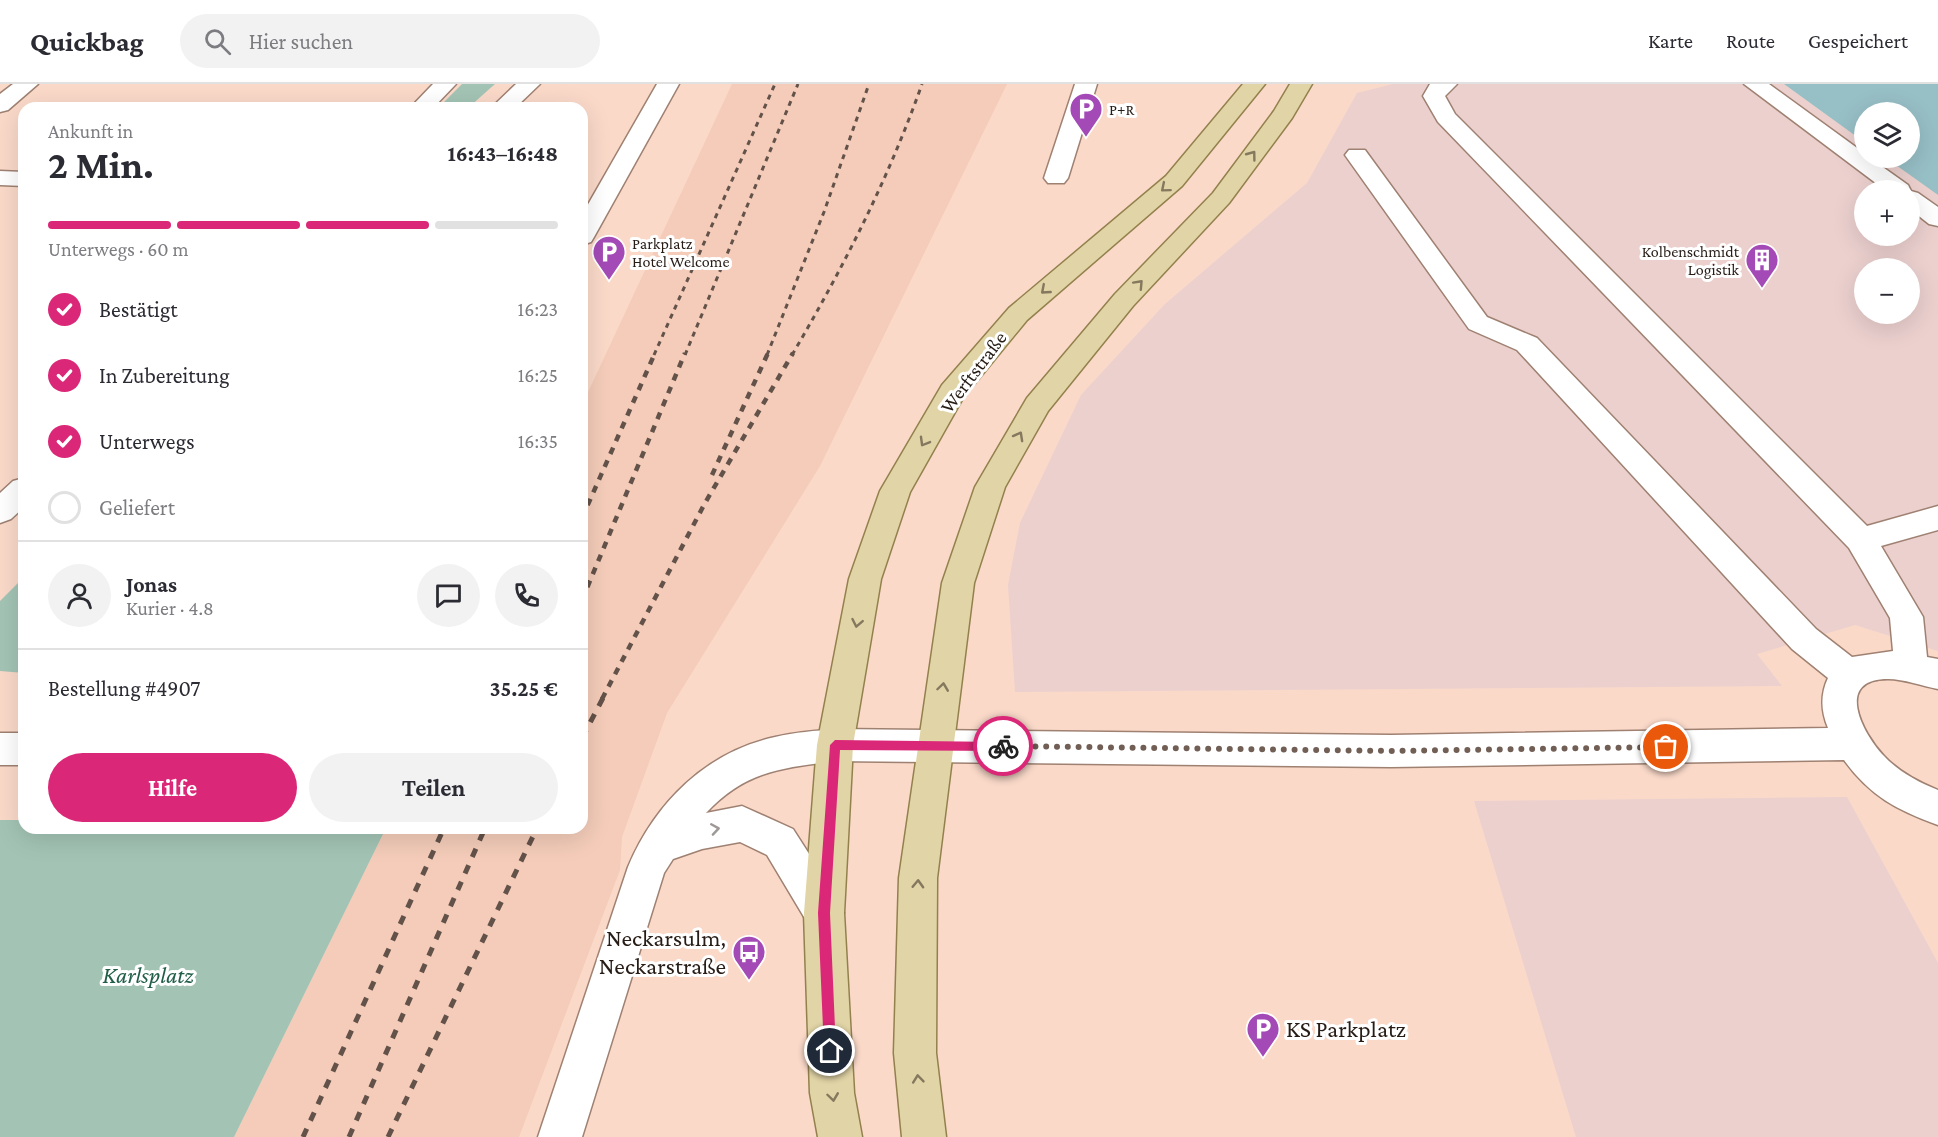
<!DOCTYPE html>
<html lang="de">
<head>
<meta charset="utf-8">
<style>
	:root { --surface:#fff; --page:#f2f2f3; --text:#2b2b33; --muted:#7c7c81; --line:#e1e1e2; --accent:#db2777 }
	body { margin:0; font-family:"Crimson Pro",serif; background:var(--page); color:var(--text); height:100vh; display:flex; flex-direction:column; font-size:22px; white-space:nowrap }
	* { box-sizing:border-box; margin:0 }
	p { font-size:20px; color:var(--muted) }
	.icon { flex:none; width:33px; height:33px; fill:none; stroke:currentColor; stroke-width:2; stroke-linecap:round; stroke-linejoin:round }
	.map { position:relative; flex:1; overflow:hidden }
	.drawer { position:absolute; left:18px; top:18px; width:570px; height:732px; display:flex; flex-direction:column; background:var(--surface); border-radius:18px; box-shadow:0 6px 24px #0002 }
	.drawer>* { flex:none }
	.buttons { position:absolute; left:1854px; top:18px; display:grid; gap:12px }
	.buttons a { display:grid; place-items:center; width:66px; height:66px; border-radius:50%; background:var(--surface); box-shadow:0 6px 24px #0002; font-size:30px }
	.pin { position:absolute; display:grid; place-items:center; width:51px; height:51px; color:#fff; margin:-26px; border:3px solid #fff; border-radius:50%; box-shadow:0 2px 6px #0007 }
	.courier { position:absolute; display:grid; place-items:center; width:60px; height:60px; margin:-30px; border:4px solid #db2777; border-radius:50%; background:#fff; color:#222; box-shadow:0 2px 8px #0007 }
	.headline em { font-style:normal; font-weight:700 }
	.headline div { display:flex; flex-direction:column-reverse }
	.headline { display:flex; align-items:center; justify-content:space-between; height:102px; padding:0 30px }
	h1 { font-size:39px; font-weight:700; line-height:45px }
	.bar { display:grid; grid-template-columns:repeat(4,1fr); gap:9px 6px; align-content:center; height:72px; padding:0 30px }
	.bar i { height:8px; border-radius:4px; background:var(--line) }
	.bar .on { background:var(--accent) }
	.bar p { grid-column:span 4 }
	.line { display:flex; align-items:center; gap:15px; padding:0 30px; border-top:2px solid var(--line) }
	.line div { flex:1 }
	.round { display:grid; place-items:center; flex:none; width:63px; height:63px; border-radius:32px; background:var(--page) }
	ol { padding:0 30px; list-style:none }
	li { display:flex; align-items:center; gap:18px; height:66px }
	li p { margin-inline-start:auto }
	li .icon { padding:6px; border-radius:50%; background:var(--accent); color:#fff; stroke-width:4 }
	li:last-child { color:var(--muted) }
	li i { width:33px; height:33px; border:3px solid var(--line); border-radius:50% }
	.button { display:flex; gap:12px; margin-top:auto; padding:12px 30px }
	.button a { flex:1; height:69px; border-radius:36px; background:var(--accent); color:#fff; font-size:24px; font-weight:700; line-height:69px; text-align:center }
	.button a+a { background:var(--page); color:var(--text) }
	header { display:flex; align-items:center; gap:36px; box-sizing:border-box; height:84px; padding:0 30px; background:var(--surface); border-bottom:2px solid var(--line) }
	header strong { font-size:28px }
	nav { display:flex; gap:33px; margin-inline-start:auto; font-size:21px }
	.search { width:420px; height:54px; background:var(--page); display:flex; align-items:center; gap:15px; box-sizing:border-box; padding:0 21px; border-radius:33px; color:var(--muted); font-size:22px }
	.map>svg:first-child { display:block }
	.industrial { fill:#ebd0ce; fill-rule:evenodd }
	.built { fill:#f4ccb9 }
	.green { fill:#a3c4b5 }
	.water { fill:#97bfc6 }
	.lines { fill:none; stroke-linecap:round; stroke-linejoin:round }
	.minor-casing { stroke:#9f8172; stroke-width:3 }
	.major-casing { stroke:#93814d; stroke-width:3 }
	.minor { fill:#fff; fill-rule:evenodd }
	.major { fill:#e1d4a6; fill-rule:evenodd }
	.rail-far2 { stroke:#635249; stroke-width:3; stroke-dasharray:5 5; stroke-linecap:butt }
	.rail-far1 { stroke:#635249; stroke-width:4.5; stroke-dasharray:7 7; stroke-linecap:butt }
	.rail { stroke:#635249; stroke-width:5; stroke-dasharray:9 9; stroke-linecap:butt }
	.oneway { stroke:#84785e }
	.oneway2 { stroke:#9e9996 }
	.route { fill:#db2777 }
	.done { stroke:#715e55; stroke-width:6; stroke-dasharray:0 10.8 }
	.labels { text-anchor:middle; stroke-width:6; stroke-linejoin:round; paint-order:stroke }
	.far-poi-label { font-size:16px; fill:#271c16; stroke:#fff; text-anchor:start }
	.street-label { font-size:20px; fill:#271c16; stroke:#fff }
	.near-poi-label { font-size:24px; fill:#271c16; stroke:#fff; text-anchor:end }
	.near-park-label { font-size:24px; font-style:italic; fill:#215e47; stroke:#fff }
</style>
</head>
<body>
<header>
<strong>Quickbag</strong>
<div class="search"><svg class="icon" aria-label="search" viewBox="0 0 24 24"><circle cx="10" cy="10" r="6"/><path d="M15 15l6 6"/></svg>Hier suchen</div>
<nav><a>Karte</a><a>Route</a><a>Gespeichert</a></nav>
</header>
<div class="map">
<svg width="1938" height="1053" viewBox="0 0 1938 1053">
	<rect width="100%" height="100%" fill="#fad9c9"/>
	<path class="industrial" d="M 1393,0 L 1784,0 L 1864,58 L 1864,74 L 1886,74 L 1938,111 L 1938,567 L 1855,541 L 1757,570 L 1782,602 L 1015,608 L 1008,501 L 1020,439 L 1081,311 L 1165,220 L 1307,99 L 1357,9 ZM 1864,106 L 1910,106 L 1910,152 L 1864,152 ZM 1864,184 L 1910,184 L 1910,230 L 1864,230 Z
		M 1847,713 L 1938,879 L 1938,1053 L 1576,1053 L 1474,717 Z"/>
	<path class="built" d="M 732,0 L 1007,0 L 820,382 L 667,629 L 622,753 L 620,786 L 519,1053 L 234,1053 L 386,744 L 582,744 L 582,321 Z"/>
	<path class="green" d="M 462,0 L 495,0 L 468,24 L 438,24 Z
		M 24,493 L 24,589 L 0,587 L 0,517 Z
		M 0,736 L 24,736 L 24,744 L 386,744 L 234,1053 L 0,1053 Z"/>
	<path class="water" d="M 1784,0 L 1938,0 L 1938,111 L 1886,74 L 1910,74 L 1910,28 L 1864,28 L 1864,58 Z"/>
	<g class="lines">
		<g class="minor-casing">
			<path id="minor" d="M 13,0 L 38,0 L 8,26 L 0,28 L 0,10 Z
				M 433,0 L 456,0 L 433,24 L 410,24 Z
				M 516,0 L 540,0 L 515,24 L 491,24 Z
				M 657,0 L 679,0 L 594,153 L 591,158 L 582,161 L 582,131 Z
				M 1075,0 L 1097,0 L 1068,94 L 1064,99 L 1048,99 L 1044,94 Z
				M 1430,0 L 1457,0 L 1445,12 L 1455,30 L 1867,442 L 1938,422 L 1938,446 L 1881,462 L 1923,533 L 1927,573 L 1938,575 L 1938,605 C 1922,602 1904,595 1888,595 C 1834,595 1862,649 1884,672 C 1899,688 1918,698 1938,706 L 1938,741 C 1897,726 1870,712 1844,676 L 1391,683 L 835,677 C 782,684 745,687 706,729 L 742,722 L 793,745 L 838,815 L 844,829 L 838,843 L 824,848 L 810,843 L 767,771 L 740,758 L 702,765 L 673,775 L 664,789 L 582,1053 L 538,1053 L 628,783 C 655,719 706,668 775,653 C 795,648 815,647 835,645 L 1391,651 L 1828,644 C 1821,627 1820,611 1828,594 L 1792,565 L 1517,266 L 1469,245 L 1345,71 L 1349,66 L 1365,66 L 1487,233 L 1537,254 L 1816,545 L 1852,573 L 1893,567 L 1890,534 L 1849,464 L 1438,38 L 1423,12 Z
				M 1744,0 L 1769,0 L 1864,69 L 1864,74 L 1870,74 L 1908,101 L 1911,107 L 1918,109 L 1938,123 L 1938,142 L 1929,140 L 1910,125 L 1910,106 L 1885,106 Z
				M 0,87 L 24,88 L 24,102 L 0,101 Z
				M 24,394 L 24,423 L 11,435 L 0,439 L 0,409 L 13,397 Z
				M 0,649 L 24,649 L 24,681 L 0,681 Z"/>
		</g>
		<g class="major-casing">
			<path id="major" d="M 1243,0 L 1265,0 L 1182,102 L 1027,236 L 963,314 L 910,408 L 881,495 L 853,661 L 844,829 L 854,1009 L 862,1053 L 818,1053 L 810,1009 L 804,829 L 817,661 L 849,495 L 880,407 L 942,301 L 1009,224 L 1166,92 Z
				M 1290,0 L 1312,0 L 1292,34 L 1229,119 L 1133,222 L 1048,327 L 1005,403 L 974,499 L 937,794 L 936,969 L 946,1053 L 902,1053 L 894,969 L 899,794 L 942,499 L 975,403 L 1027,314 L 1115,210 L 1213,109 L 1274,27 Z"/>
		</g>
		<use href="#minor" class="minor"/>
		<use href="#major" class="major"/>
		<path class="rail-far2" d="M 654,271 L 775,0
			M 685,271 L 798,0
			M 767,271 L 824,128 L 869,0
			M 792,271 C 843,184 888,96 922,0"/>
		<path class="rail-far1" d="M 712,391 L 768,269
			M 582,434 L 655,269
			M 582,516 L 685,269
			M 602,615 L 705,419 L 793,269"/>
		<path class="rail" d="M 582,654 L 603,614
			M 303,1053 L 444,744
			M 349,1053 L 485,744
			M 388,1053 L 537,744"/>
	</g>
	<defs><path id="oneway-chevron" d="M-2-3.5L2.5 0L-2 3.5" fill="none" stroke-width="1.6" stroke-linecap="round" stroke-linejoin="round" transform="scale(1.5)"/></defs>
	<g class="oneway">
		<use href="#oneway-chevron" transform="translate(1252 71) rotate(-53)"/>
		<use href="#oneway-chevron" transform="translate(1165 104) rotate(140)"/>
		<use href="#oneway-chevron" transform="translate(1139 200) rotate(-47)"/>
		<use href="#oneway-chevron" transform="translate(1045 206) rotate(139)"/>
		<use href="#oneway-chevron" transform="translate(1019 352) rotate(-61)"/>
		<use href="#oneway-chevron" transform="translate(924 358) rotate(120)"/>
		<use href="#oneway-chevron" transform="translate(857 539) rotate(101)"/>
		<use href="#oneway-chevron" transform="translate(943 603) rotate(-82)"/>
		<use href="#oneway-chevron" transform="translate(918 800) rotate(-88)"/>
		<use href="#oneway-chevron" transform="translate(918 995) rotate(-96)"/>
		<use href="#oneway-chevron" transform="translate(833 1013) rotate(82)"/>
	</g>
	<use class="oneway2" href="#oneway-chevron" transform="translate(715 745) rotate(-9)"/>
	<path class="route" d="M 835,656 L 1003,658 L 1008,662 L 1003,667 L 840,666 L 830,829 L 836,967 L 830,973 L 824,967 L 818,829 L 830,661 Z"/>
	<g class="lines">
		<path class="done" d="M 1003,662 L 1391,667 L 1666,663"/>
	</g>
	<defs>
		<g id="parking-pin" transform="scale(1.725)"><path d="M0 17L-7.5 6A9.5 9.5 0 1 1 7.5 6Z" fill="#a34ab6" stroke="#fff"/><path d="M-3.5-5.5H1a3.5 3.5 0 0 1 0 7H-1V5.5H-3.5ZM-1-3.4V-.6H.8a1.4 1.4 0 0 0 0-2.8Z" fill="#fff"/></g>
		<g id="building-pin" transform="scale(1.725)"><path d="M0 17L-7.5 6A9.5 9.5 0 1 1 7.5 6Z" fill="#a34ab6" stroke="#fff"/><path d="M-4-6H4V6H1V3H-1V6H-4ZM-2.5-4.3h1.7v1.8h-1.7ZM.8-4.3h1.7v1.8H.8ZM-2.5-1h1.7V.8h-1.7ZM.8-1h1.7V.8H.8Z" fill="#fff"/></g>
		<g id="bus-pin" transform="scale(1.725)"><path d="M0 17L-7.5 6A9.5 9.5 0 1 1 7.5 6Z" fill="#a34ab6" stroke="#fff"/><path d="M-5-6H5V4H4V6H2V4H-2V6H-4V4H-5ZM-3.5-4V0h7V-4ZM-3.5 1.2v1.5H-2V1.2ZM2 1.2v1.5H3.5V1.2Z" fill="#fff"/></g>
	</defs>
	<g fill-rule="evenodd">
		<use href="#parking-pin" x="1086" y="25"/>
		<use href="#parking-pin" x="609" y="168"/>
		<use href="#building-pin" x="1762" y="176"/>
		<use href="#bus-pin" x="749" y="868"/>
		<use href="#parking-pin" x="1263" y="945"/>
	</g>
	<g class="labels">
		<g class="far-poi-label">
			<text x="1109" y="31">P+R</text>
			<text x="632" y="165">Parkplatz<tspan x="632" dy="18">Hotel Welcome</tspan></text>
			<text x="1739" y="173" text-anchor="end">Kolbenschmidt<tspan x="1739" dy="18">Logistik</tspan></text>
		</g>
		<g class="street-label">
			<text transform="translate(973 288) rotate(-53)" y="7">Werftstraße</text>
		</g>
		<g class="near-poi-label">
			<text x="726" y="862">Neckarsulm,<tspan x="726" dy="28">Neckarstraße</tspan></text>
			<text x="1286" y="953" text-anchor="start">KS Parkplatz</text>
		</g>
		<g class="near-park-label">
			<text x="148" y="899">Karlsplatz</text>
		</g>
	</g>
</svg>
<div class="buttons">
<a><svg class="icon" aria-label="layers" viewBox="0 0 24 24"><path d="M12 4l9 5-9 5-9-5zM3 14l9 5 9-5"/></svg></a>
<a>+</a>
<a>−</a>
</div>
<div class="pin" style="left:1666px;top:663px;background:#ea580c"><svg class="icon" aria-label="bag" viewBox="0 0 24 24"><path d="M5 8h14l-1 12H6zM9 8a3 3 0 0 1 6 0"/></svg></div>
<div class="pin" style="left:830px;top:967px;background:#1f2937"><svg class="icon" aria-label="home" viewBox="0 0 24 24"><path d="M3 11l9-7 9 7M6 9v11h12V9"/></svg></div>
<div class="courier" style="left:1003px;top:662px"><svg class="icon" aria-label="bike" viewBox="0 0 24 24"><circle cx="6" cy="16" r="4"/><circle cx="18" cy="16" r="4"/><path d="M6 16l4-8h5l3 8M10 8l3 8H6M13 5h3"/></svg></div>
<section class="drawer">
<div class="headline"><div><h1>2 Min.</h1><p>Ankunft in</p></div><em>16:43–16:48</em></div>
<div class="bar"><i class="on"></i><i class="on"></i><i class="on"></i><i></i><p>Unterwegs · 60 m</p></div>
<ol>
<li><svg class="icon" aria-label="check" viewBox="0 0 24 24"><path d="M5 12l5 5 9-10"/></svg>Bestätigt<p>16:23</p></li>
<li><svg class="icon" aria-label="check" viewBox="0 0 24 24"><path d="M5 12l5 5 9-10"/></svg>In Zubereitung<p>16:25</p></li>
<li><svg class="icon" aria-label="check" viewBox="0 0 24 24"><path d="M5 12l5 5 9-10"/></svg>Unterwegs<p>16:35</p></li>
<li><i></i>Geliefert</li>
</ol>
<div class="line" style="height:108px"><a class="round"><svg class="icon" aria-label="person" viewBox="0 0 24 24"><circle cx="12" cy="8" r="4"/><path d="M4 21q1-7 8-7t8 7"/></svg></a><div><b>Jonas</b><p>Kurier · 4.8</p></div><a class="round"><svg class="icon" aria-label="chat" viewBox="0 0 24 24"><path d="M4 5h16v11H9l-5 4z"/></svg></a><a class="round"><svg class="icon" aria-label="phone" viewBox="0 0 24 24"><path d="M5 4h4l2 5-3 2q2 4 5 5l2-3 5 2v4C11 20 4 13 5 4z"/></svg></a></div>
<div class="line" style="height:78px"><div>Bestellung #4907</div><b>35.25 €</b></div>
<div class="button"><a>Hilfe</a><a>Teilen</a></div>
</section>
</div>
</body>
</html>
